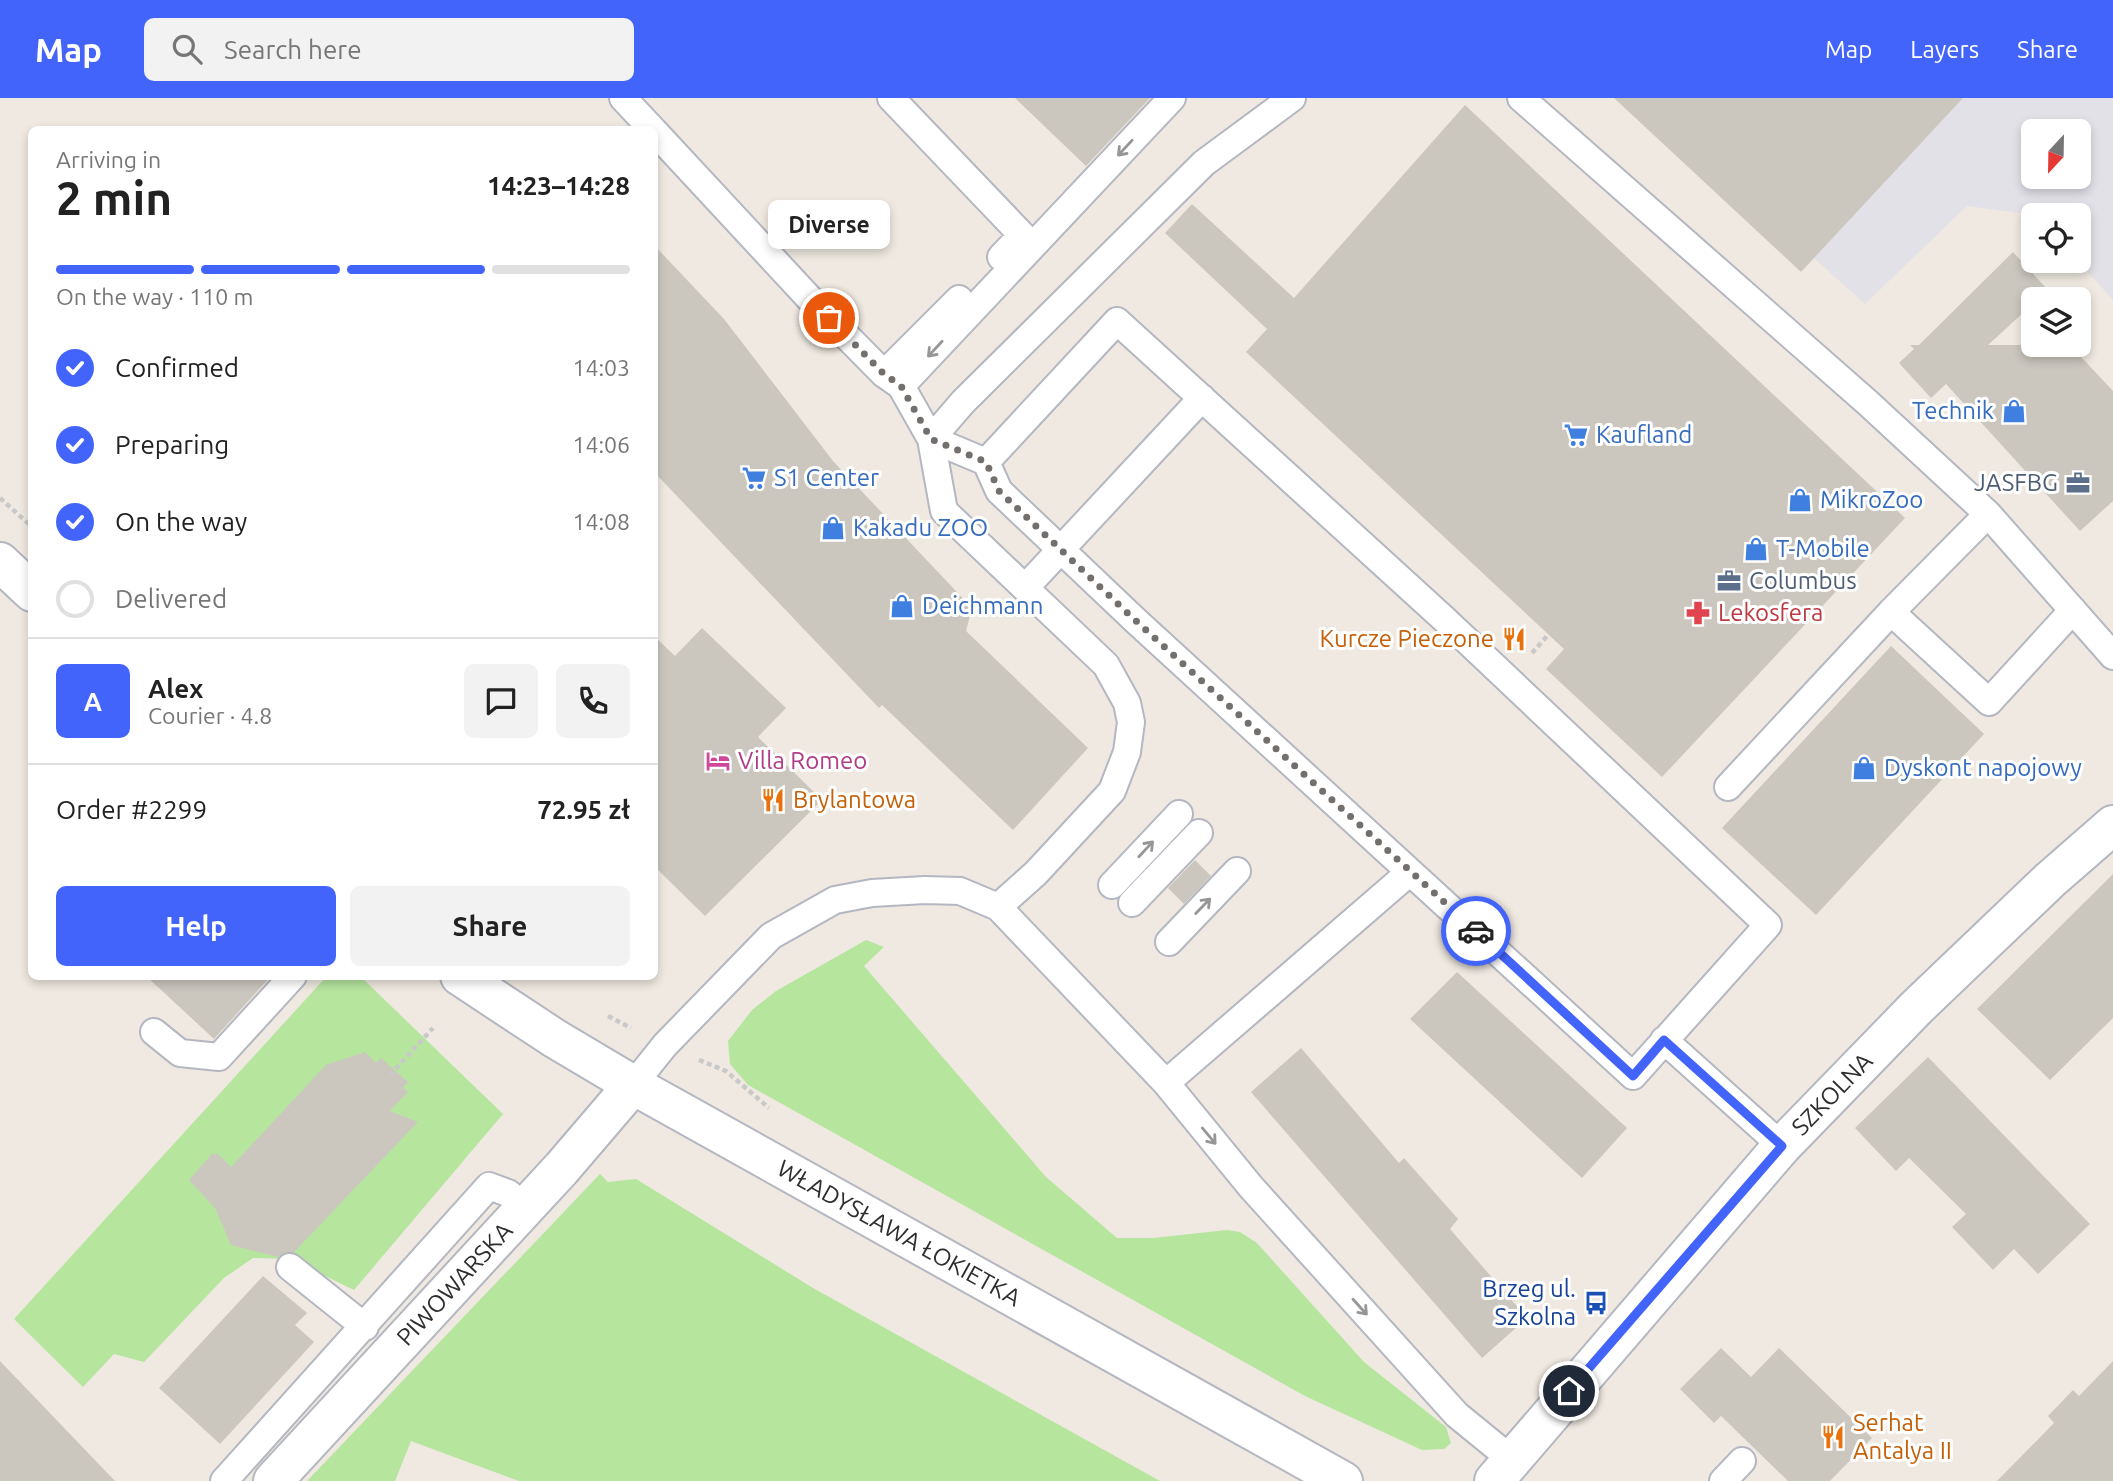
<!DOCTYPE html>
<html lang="en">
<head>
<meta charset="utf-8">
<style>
	:root { --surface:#fff; --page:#f2f2f2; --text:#222; --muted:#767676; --line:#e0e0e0; --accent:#4264fb }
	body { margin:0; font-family:Ubuntu,sans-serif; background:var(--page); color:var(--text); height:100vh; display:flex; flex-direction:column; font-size:26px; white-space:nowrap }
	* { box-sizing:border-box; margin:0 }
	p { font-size:23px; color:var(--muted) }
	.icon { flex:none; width:38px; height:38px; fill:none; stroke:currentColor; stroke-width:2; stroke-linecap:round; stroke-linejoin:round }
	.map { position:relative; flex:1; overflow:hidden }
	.panel { position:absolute; left:28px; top:28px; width:630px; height:854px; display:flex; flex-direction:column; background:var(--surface); border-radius:10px; box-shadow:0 4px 10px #0003 }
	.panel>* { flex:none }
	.needle { width:46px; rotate:202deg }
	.controls { position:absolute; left:2021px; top:21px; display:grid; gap:14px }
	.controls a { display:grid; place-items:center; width:70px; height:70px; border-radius:10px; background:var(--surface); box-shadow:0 4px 10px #0003; font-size:35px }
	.pin { position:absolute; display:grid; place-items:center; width:60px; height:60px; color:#fff; margin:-30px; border:4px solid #fff; border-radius:50%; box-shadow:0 2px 7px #0007 }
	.courier { position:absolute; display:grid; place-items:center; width:70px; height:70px; margin:-35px; border:5px solid #4264fb; border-radius:50%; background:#fff; color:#222; box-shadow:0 2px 9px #0007 }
	.bubble { position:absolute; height:49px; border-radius:10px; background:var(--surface); box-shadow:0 4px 10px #0003; font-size:23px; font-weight:600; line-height:49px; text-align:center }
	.head em { font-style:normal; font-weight:600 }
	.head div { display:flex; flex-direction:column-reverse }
	.head { display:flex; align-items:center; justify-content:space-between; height:119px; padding:0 28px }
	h1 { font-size:46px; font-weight:600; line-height:52px }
	.bar { display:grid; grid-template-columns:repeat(4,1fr); gap:10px 7px; align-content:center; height:84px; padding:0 28px }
	.bar i { height:9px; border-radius:5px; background:var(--line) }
	.bar .current { background:var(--accent) }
	.bar p { grid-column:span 4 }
	.line { display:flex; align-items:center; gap:18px; padding:0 28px; border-top:2px solid var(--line) }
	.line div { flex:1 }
	.round { display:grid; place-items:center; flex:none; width:74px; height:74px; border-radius:10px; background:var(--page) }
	ol { padding:0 28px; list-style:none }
	li { display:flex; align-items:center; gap:21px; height:77px }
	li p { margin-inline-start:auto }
	li .icon { padding:7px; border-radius:50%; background:var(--accent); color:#fff; stroke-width:4 }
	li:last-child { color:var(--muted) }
	li i { width:38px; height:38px; border:4px solid var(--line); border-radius:50% }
	.primary-button { display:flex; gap:14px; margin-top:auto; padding:14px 28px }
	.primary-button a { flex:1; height:80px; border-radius:10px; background:var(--accent); color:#fff; font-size:28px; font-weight:600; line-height:80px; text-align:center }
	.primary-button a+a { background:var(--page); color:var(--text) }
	header { display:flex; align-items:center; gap:42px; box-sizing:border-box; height:98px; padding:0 35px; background:var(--accent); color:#fff }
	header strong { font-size:33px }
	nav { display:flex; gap:38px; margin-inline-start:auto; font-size:24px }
	.search { width:490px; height:63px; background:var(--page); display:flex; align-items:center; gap:18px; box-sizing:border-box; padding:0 24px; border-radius:10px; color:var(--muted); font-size:26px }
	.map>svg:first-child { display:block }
	.industrial { fill:#e3e1e8; fill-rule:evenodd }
	.green { fill:#b6e59e }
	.building { fill:#cbc7bf }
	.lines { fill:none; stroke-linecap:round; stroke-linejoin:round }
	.lane-casing { stroke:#b4b7c1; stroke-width:30 }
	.street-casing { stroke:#b4b7c1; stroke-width:42 }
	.secondary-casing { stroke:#b4b7c1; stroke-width:42 }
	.path { stroke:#c9c9c9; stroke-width:4.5; stroke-dasharray:5 3.5; stroke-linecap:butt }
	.lane { stroke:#fff; stroke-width:26 }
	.street { stroke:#fff; stroke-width:38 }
	.secondary { stroke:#fff; stroke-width:38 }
	.oneway { stroke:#969696 }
	.done { stroke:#726f6d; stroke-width:7; stroke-dasharray:0 12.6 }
	.route { stroke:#4264fb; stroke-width:9 }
	.labels { text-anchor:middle; stroke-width:6; stroke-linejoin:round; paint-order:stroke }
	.shop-label { font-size:24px; fill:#366cbe; stroke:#fff; text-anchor:start }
	.service-label { font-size:24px; fill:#4e5e75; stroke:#fff; text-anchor:end }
	.health-label { font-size:24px; fill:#be3a42; stroke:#fff; text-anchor:start }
	.food-label { font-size:24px; fill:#c56008; stroke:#fff; text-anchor:start }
	.hotel-label { font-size:24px; fill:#b23c85; stroke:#fff; text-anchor:start }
	.street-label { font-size:24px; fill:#2e2e2e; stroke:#fff }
	.transit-label { font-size:24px; fill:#164399; stroke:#fff; text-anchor:end }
</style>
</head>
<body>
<header>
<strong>Map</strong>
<div class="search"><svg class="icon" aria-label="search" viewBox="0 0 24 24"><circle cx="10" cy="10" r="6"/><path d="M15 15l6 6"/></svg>Search here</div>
<nav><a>Map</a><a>Layers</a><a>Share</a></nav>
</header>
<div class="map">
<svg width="2113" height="1383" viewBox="0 0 2113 1383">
	<rect width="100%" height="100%" fill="#efe9e1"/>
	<path class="industrial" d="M 1636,0 L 2113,0 L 2113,202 L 2078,163 L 2079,117 L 2033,117 L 1967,108 L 1865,206 ZM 2034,33 L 2079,33 L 2079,79 L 2034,79 Z"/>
	<path class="green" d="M 866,842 L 884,849 L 864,868 L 1046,1079 L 1117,1140 L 1153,1140 L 1227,1132 L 1240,1134 L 1257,1145 L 1364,1264 L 1446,1329 L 1451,1345 L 1444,1351 L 1422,1352 L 1305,1298 L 748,987 L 730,966 L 728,943 L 752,912 L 776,893 Z
		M 326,879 L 361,879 L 503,1016 L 354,1192 L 290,1161 L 253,1160 L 224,1180 L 144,1264 L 114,1256 L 83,1289 L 14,1221 Z
		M 600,1076 L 608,1084 L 636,1081 L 813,1190 L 1160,1383 L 519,1383 L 411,1343 L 395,1383 L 307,1383 Z"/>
	<path class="building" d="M 1015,0 L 1150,0 L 1086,68 Z
		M 1614,0 L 1963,0 L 1801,174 Z
		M 1465,7 L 1905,420 L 1662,679 L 1546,571 L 1564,551 L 1246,254 L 1267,231 L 1165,135 L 1192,106 L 1294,200 Z
		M 654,147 L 724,221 L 833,363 L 972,510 L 966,533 L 1088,650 L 1013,732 L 882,607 L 879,610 L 654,374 Z
		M 2013,154 L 2048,192 L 2034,201 L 2034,205 L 1988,247 L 2070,247 L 2113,293 L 2113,403 L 2080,433 L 1946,286 L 1931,300 L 1899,265 L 1914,251 L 1910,247 L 1919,247 Z
		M 702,530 L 786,610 L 758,639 L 822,702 L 705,818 L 654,768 L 654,538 L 675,558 Z
		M 1891,548 L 1984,636 L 1816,817 L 1722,730 Z
		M 1195,762 L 1211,778 L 1184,806 L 1168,790 Z
		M 2113,776 L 2113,920 L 2050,982 L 1977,911 Z
		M 1457,874 L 1627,1030 L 1582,1080 L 1410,921 Z
		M 146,878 L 271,878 L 214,941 Z
		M 1301,950 L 1399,1065 L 1404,1060 L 1458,1121 L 1450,1131 L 1527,1220 L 1482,1260 L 1251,994 Z
		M 365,954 L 376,965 L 381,960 L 408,984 L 403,990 L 408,994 L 390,1013 L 418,1024 L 294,1154 L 285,1154 L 278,1159 L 231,1147 L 215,1110 L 189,1082 L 213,1055 L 215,1057 L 217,1055 L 231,1069 L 326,967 Z
		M 1928,959 L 2090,1126 L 2038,1176 L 2014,1151 L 1993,1172 L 1952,1129 L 1966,1116 L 1909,1060 L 1896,1073 L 1855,1030 Z
		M 263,1178 L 307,1215 L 295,1227 L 314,1244 L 220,1346 L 159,1290 Z
		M 1721,1250 L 1751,1279 L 1779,1250 L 1872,1340 L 1830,1383 L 1788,1383 L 1721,1318 L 1714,1325 L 1680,1291 Z
		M 0,1263 L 115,1383 L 0,1383 Z
		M 2113,1263 L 2113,1383 L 1997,1383 L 2054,1325 L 2048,1318 L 2073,1292 L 2079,1298 Z"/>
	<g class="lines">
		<g class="lane-casing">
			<path id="lane" d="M 623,0 L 653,32
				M 891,0 L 1022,137 L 1001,159
				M 1521,0 L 1868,305 L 1988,416 L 2113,558
				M 654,33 L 810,201 L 884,276 L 901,288 L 931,341 L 944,413 L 1106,567 L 1127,605 L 1131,624 L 1127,654 L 1112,693 L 1036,775 L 998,809
				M 1117,223 L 1443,520 L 1768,827 L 1633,978 L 1136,523 L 999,393 L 986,364 Z
				M 884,276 L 959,201
				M 901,288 L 1172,0
				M 986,364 L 931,341 L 963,304 L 1204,65 L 1292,0
				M 1025,490 L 1202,300
				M 1891,514 L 1989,604 L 2073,512
				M 1728,689 L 1891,514 L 1988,416
				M 1112,787 L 1179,716
				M 1132,805 L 1199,735
				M 1169,844 L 1237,773
				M 154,934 L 180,955 L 219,959 L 293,878
				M 1664,942 L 1782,1048
				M 1166,985 L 1410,774
				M 633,987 L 665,947 L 771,838 L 835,802 L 872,795 L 925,792 L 960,793 L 998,809 L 1166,985 L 1251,1089 L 1457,1317 L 1511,1361
				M 290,1169 L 365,1229
				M 224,1383 L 489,1088 L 508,1095 L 526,1110
				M 1723,1383 L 1742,1363"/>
		</g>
		<g class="street-casing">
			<g id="street">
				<path id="s1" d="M 273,1383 L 562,1070 L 633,987"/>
			</g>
		</g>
		<g class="secondary-casing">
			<g id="secondary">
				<path d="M 0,464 L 32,494"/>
				<path id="s2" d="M 460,878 L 554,940 L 633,987 L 1343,1383"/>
				<path id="s3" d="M 1494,1383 L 1782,1048 L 1916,910 L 2050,782 L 2113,727"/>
			</g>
		</g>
		<path class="path" d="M 0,400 L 32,429
			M 1532,555 L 1548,537
			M 608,918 L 631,930
			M 699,962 L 726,973 L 769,1010
			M 390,977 L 433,930"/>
		<use href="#lane" class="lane"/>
		<use href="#street" class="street"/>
		<use href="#secondary" class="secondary"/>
	</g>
	<defs><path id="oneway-shaft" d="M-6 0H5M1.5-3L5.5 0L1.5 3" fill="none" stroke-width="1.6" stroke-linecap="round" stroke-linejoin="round" transform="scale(1.75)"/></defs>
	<g class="oneway">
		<use href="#oneway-shaft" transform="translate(1125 50) rotate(133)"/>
		<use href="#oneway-shaft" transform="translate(935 251) rotate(133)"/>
		<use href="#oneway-shaft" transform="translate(1146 751) rotate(-47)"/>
		<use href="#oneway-shaft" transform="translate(1203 808) rotate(-46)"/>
		<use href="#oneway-shaft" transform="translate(1209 1038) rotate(50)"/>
		<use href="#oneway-shaft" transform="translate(1360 1209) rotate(48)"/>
	</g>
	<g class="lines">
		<path class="done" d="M 829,220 L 884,276 L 901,288 L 931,341 L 986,364 L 999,393 L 1136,523 L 1476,833"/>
		<path class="route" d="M 1476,833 L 1633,978 L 1664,942 L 1782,1048 L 1569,1293"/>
	</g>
	<defs>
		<g id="shop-bare" transform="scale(1.89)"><path d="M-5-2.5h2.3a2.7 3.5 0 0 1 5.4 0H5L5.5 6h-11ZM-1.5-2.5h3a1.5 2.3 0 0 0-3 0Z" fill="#3f7fe0" stroke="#fff" stroke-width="2.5" paint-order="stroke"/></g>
		<g id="supermarket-bare" transform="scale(1.89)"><path d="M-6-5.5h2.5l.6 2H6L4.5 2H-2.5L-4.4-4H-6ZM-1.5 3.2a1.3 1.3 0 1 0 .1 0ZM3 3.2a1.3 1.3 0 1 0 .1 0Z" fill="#3f7fe0" stroke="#fff" stroke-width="2.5" paint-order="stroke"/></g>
		<g id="office-bare" transform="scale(1.89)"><path d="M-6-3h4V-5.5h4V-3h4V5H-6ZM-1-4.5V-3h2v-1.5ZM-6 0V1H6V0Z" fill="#5c6f8a" stroke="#fff" stroke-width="2.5" paint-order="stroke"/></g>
		<g id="pharmacy-bare" transform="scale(1.89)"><path d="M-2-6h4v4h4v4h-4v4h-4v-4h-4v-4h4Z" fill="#e0444e" stroke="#fff" stroke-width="2.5" paint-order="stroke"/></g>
		<g id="restaurant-bare" transform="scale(1.89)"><path d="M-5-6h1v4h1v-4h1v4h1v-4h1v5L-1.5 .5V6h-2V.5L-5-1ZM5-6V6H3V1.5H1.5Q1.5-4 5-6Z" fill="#e8710a" stroke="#fff" stroke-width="2.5" paint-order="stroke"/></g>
		<g id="hotel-bare" transform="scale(1.89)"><path d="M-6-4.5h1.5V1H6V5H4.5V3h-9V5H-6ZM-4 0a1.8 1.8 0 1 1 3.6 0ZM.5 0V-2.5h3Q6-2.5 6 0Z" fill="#d1479c" stroke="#fff" stroke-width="2.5" paint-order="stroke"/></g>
		<g id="bus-bare" transform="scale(1.89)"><path d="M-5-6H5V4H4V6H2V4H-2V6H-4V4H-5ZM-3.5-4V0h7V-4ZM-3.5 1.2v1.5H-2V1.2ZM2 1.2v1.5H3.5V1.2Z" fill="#1a4fb4" stroke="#fff" stroke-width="2.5" paint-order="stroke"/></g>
	</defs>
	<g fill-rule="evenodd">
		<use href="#shop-bare" x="2014" y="313"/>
		<use href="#supermarket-bare" x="1576" y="337"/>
		<use href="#supermarket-bare" x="754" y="380"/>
		<use href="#office-bare" x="2078" y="385"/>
		<use href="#shop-bare" x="1800" y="402"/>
		<use href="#shop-bare" x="833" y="430"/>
		<use href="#shop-bare" x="1756" y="451"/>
		<use href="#office-bare" x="1729" y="483"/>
		<use href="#shop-bare" x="902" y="508"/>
		<use href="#pharmacy-bare" x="1698" y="515"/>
		<use href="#restaurant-bare" x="1514" y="541"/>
		<use href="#hotel-bare" x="718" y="663"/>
		<use href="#shop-bare" x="1864" y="670"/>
		<use href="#restaurant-bare" x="773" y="702"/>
		<use href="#bus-bare" x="1596" y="1205"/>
		<use href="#restaurant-bare" x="1833" y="1339"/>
	</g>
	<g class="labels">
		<g class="shop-label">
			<text x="1994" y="321" text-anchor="end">Technik</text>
			<text x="1596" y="345">Kaufland</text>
			<text x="774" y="388">S1 Center</text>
			<text x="1820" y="410">MikroZoo</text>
			<text x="853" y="438">Kakadu ZOO</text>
			<text x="1776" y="459">T-Mobile</text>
			<text x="922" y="516">Deichmann</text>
			<text x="1884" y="678">Dyskont napojowy</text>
		</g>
		<g class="service-label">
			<text x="2058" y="393">JASFBG</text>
			<text x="1749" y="491" text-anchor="start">Columbus</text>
		</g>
		<g class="health-label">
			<text x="1718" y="523">Lekosfera</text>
		</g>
		<g class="food-label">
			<text x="1494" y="549" text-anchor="end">Kurcze Pieczone</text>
			<text x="793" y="710">Brylantowa</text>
			<text x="1853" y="1333">Serhat<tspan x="1853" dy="28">Antalya II</tspan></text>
		</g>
		<g class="hotel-label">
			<text x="738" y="671">Villa Romeo</text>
		</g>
		<g class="street-label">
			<text dy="8" stroke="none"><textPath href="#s3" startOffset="514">SZKOLNA</textPath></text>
			<text dy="8" stroke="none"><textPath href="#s2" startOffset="509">WŁADYSŁAWA ŁOKIETKA</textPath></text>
			<text dy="8" stroke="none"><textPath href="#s1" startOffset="268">PIWOWARSKA</textPath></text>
		</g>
		<g class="transit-label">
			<text x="1576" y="1199">Brzeg ul.<tspan x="1576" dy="28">Szkolna</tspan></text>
		</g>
	</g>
</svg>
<div class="controls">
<a><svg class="needle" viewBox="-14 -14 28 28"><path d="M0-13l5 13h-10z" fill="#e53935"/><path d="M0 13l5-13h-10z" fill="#767676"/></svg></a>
<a><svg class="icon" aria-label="locate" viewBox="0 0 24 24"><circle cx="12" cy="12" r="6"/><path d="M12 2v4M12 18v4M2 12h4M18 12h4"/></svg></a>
<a><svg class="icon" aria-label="layers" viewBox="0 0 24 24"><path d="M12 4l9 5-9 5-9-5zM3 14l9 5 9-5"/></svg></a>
</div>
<div class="pin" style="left:829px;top:220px;background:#ea580c"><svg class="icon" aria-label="bag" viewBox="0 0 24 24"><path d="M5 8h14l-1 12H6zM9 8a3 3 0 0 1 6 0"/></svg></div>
<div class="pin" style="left:1569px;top:1293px;background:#1f2937"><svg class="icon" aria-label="home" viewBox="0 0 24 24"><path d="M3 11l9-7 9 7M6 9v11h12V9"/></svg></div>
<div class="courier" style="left:1476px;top:833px"><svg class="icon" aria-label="car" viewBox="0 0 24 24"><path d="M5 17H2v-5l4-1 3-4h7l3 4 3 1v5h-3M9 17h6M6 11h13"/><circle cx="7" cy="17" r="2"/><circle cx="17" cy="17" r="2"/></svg></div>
<div class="bubble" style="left:768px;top:102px;width:122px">Diverse</div>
<section class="panel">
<div class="head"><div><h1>2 min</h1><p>Arriving in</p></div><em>14:23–14:28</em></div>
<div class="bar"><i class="current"></i><i class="current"></i><i class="current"></i><i></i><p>On the way · 110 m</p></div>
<ol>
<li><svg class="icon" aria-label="check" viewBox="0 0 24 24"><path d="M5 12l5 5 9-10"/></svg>Confirmed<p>14:03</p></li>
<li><svg class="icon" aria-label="check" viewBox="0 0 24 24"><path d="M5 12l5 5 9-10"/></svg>Preparing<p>14:06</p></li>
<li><svg class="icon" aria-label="check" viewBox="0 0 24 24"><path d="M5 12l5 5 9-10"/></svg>On the way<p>14:08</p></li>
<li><i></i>Delivered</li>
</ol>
<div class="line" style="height:126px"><b class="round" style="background:var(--accent);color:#fff">A</b><div><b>Alex</b><p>Courier · 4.8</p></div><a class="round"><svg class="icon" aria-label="chat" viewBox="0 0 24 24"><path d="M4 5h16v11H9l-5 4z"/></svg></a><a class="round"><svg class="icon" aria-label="phone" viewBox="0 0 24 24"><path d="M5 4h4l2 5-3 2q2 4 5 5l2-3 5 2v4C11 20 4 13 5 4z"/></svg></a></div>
<div class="line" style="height:91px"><div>Order #2299</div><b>72.95 zł</b></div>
<div class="primary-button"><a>Help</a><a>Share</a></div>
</section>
</div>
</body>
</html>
